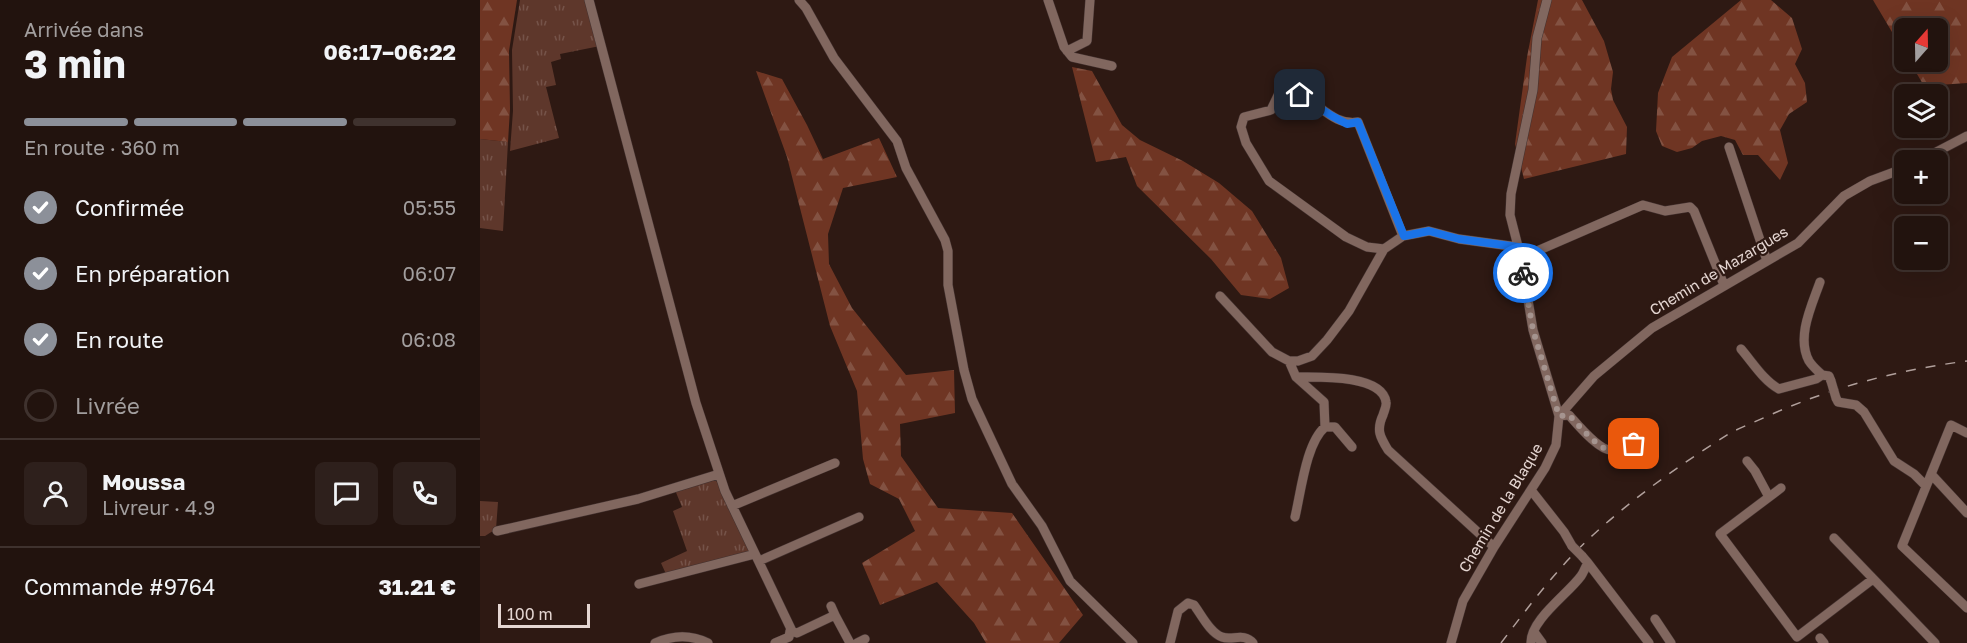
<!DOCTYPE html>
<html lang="fr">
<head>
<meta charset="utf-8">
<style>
	:root { --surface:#22130e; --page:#2e201c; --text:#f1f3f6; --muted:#a29e9e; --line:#3f322e; --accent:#8c9099 }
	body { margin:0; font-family:"Golos Text",sans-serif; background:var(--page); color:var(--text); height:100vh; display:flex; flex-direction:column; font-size:22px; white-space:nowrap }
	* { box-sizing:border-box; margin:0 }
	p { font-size:20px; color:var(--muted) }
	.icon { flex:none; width:33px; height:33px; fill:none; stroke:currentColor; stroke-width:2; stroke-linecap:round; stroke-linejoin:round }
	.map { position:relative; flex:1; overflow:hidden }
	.details { display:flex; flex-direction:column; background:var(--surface); width:480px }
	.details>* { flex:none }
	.needle { width:39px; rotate:20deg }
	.controls { position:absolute; left:1414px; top:18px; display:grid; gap:12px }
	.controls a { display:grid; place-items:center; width:54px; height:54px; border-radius:9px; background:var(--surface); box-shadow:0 6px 24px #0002,0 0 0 2px var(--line); font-size:30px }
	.scale { position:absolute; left:18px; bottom:15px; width:92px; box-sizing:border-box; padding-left:6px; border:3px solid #e5d6d2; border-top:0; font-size:16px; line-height:21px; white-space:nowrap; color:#e5d6d2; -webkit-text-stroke:4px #2e1913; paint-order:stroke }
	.pin { position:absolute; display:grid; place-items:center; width:51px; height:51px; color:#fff; margin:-26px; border-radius:12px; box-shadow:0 3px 9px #0006 }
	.courier { position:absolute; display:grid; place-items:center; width:60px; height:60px; margin:-30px; border:4px solid #1a73e8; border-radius:50%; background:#fff; color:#222; box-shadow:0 2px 8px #0007 }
	.overview em { font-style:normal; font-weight:700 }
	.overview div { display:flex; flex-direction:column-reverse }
	.overview { display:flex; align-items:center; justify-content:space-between; height:102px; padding:0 24px }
	h1 { font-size:39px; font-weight:700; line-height:45px }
	.bar { display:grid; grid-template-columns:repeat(4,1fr); gap:9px 6px; align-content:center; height:72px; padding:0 24px }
	.bar i { height:8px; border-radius:4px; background:var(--line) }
	.bar .selected { background:var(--accent) }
	.bar p { grid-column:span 4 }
	.line { display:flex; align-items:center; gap:15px; padding:0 24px; border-top:2px solid var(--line) }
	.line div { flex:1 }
	.round { display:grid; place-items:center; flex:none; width:63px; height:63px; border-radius:9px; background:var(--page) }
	ol { padding:0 24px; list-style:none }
	li { display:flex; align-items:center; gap:18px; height:66px }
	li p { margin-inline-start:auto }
	li .icon { padding:6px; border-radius:50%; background:var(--accent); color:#fff; stroke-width:4 }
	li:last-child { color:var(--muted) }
	li i { width:33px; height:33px; border:3px solid var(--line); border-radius:50% }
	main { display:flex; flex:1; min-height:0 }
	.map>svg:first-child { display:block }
	.grass { fill:url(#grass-tufts) }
	.forest { fill:url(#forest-firs) }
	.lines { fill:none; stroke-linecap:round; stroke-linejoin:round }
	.minor-casing { stroke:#433230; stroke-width:10 }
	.minor { stroke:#81675f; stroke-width:9 }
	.rail { stroke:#b1a09c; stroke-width:1.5; stroke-dasharray:10 10; stroke-linecap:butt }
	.minor-bridge-casing { stroke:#433230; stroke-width:10; stroke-linecap:butt }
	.minor-bridge { stroke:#81675f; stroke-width:9 }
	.done { stroke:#a5948f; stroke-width:6; stroke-dasharray:0 10.8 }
	.route { stroke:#1a73e8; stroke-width:8 }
	.labels { text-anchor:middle; stroke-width:4.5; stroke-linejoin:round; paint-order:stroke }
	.street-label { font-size:15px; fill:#e5d6d2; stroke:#2e1913 }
</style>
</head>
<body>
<main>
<section class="details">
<div class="overview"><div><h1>3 min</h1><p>Arrivée dans</p></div><em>06:17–06:22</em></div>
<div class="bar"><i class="selected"></i><i class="selected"></i><i class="selected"></i><i></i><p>En route · 360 m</p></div>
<ol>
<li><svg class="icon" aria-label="check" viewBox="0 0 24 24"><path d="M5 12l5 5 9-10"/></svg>Confirmée<p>05:55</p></li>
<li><svg class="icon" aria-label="check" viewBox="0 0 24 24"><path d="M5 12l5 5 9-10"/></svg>En préparation<p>06:07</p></li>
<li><svg class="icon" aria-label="check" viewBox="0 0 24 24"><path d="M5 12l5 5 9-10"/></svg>En route<p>06:08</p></li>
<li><i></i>Livrée</li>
</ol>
<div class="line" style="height:108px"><a class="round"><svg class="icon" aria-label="person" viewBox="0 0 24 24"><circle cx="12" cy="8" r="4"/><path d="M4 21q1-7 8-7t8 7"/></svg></a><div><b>Moussa</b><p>Livreur · 4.9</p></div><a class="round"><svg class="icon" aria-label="chat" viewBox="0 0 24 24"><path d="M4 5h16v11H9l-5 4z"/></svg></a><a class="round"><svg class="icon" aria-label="phone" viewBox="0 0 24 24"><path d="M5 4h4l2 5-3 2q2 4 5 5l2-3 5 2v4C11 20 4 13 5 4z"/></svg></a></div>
<div class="line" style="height:78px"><div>Commande #9764</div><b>31.21 €</b></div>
</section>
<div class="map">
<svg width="1487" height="643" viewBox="0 0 1487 643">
	<defs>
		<pattern id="grass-tufts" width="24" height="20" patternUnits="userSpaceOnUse" patternTransform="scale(1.5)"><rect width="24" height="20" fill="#5e372b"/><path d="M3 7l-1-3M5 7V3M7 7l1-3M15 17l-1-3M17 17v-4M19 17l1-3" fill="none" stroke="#755349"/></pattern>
		<pattern id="forest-firs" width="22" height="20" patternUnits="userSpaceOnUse" patternTransform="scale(1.5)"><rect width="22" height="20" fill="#6f3523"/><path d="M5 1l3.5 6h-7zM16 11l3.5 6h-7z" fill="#835242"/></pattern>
	</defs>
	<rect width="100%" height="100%" fill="#2e1913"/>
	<path class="grass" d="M 40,0 L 108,0 L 120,46 L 80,54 L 81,59 L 71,62 L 76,85 L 66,87 L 79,138 L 30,151 L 33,111 L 32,50 Z
		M 0,139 L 28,142 L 23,231 L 0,228 Z
		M 236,480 L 270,551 L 186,574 L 181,563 L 207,551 L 193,511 L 202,507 L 195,490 Z
		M 0,501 L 18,502 L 16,529 L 5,536 L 0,536 Z"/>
	<path class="forest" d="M 0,0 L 37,0 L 29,51 L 30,109 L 28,142 L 0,139 Z
		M 1058,0 L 1102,0 L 1124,41 L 1133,72 L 1131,89 L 1133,100 L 1147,127 L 1146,154 L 1044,179 L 1035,144 L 1047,57 Z
		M 1261,0 L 1291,0 L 1312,18 L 1322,49 L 1315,64 L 1325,83 L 1327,102 L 1309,114 L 1300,130 L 1308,163 L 1300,180 L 1278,155 L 1263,155 L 1255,140 L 1241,136 L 1222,141 L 1212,148 L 1197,152 L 1182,146 L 1176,131 L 1178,93 L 1192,57 Z
		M 1393,0 L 1487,0 L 1487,83 L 1444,86 L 1430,62 L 1458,62 L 1458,28 L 1425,28 L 1425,54 Z
		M 592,67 L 612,71 L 642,125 L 660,140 L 703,161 L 739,183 L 772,211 L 801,258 L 809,288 L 790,299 L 761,295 L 731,259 L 657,186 L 646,157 L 616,162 Z
		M 276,71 L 302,79 L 327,125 L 343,159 L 399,138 L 417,177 L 363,188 L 348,234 L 349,264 L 372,308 L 426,375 L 474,370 L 475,413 L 420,424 L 421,456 L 458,508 L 532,513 L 603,615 L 579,643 L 506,643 L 494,623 L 457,582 L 400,605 L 382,563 L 435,531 L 419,499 L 390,484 L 383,459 L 377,391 L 350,326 L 307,157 Z"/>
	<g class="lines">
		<g class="minor-casing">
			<path id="minor" d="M 109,0 L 216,403 L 245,491 L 312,631
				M 319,0 L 326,8 L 354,58 L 417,141 L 426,168 L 465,240 L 468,251 L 468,285 L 484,370 L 492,399 L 532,484 L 562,526 L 590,581 L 653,643
				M 568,0 L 584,47 L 592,57 L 632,66
				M 587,51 L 607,41 L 610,0
				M 1249,147 L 1287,261
				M 1441,160 L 1487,136
				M 904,249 L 887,247 L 866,237 L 789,181 L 766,143 L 761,127 L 764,117 L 791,110 L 801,89 C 807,91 813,92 819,95 C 840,103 853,126 878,122 L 923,236
				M 1041,258 L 1163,205 L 1185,211 L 1210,207 L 1214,211 L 1244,285
				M 1340,282 C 1332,305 1316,337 1329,361 C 1332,366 1338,371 1342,375 L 1349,376 L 1351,381
				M 740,296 L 792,352 L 809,361 L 818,361 L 832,356 L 847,340 L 869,311 L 904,249 L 923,236 L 949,231 L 979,239 L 1038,247
				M 1261,349 C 1273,363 1284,381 1299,389 L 1336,379 L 1342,375
				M 809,361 L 816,377 L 844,402 L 845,427
				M 816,377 C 837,377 902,374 906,402 C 907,406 904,411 903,415 C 896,430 900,437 908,450 L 1014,547
				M 1356,398 L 1358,402 L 1376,405 L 1384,412 L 1414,461 L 1434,474 L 1446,486
				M 1079,416 L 1114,376 L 1172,328 L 1318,243 L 1364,196 L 1390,181 L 1425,168
				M 1079,416 L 1089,415 C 1097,424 1121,453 1133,450 C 1139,448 1145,443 1150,440 L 1154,444
				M 1487,433 L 1471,425 L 1422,546 L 1487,608
				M 1267,461 L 1275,471 L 1289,497
				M 1451,474 L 1487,513
				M 1301,488 L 1240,534 L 1317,637 L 1393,579
				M 1051,490 L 1084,532 L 1092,546
				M 252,506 L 355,463
				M 815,517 C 821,492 826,443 845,427 L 855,427 L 872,447
				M 17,531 L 158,499 L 239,474
				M 1354,538 L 1455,643
				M 279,561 L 379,517
				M 1108,563 L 1169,643
				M 159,584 L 275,554
				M 355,615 L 370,643
				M 1175,619 L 1191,643
				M 1054,632 L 1062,643
				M 309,637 L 310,631 L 317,633 L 355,615 L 351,606
				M 1340,638 L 1344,643
				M 175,643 C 193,635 210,634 228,643
				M 295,643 L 309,637
				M 377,643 L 385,639
				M 690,643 L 698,611 L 708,603 L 714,605 C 721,614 730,633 742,637 C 752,641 764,632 773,643
				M 971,643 L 983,601 L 1014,547 L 1065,468 L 1076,445 L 1079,416 L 1053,330 L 1041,258 L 1030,215 L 1031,194 L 1053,90 L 1057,38 L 1067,0
				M 1051,643 C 1050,620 1088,594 1101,576 C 1104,572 1105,567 1108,563 L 1102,556"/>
		</g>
		<use href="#minor" class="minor"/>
		<path class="rail" d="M 1021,643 C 1049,606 1078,567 1113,535 C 1153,498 1205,461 1252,432 C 1264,426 1277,421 1290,415 C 1353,387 1418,370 1487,361"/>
		<g class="minor-bridge-casing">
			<path id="minor-bridge" d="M 1351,381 L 1356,398
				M 1092,546 L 1102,556"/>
		</g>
		<use href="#minor-bridge" class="minor-bridge"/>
	</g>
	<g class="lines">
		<path class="done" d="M 1043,273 L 1053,330 L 1079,416 L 1089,415 C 1097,423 1121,453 1133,450 C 1139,448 1145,443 1150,440 L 1154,444"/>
		<path class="route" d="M 820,95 L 852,116 L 867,124 L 878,122 L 924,236 L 949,231 L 979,239 L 1038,247 L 1043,273"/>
	</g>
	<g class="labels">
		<g class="street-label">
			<text transform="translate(1239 271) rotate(-31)" y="5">Chemin de Mazargues</text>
			<text transform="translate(1021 508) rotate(-59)" y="5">Chemin de la Blaque</text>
		</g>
	</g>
</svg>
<div class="controls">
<a><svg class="needle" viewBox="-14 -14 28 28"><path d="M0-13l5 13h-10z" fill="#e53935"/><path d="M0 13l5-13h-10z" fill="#a29e9e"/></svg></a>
<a><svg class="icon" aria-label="layers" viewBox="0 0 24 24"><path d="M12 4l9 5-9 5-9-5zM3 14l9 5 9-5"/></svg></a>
<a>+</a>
<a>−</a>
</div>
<div class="scale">100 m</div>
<div class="pin" style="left:1154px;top:444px;background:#ea580c"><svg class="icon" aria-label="bag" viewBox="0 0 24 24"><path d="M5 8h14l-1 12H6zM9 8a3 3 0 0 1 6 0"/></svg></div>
<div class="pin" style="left:820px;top:95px;background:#1f2937"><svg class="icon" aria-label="home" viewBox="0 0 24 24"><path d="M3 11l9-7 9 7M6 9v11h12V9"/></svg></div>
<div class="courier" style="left:1043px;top:273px"><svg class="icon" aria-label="bike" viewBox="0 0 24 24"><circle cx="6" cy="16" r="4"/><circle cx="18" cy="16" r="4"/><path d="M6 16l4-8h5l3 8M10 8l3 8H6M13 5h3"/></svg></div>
</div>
</main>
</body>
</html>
